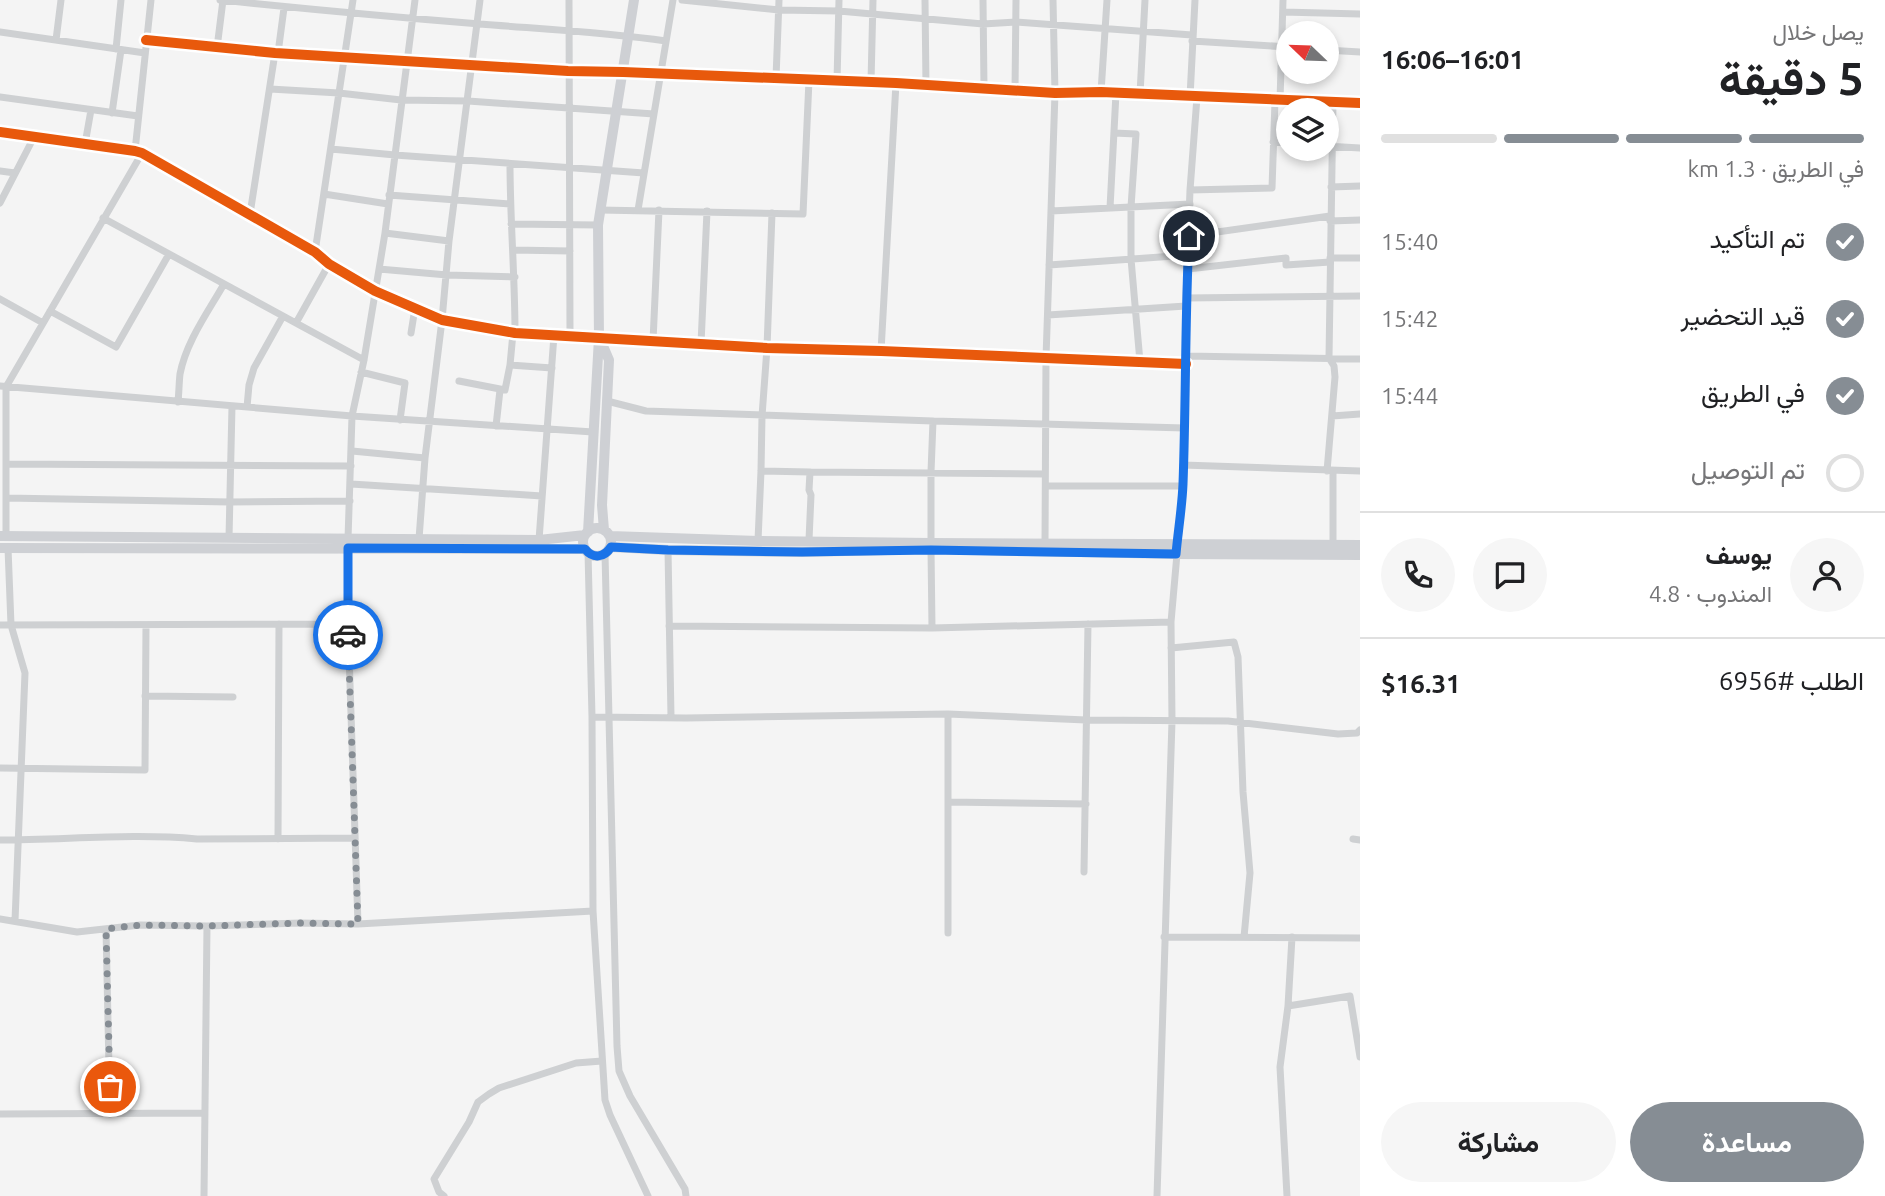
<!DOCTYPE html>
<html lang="ar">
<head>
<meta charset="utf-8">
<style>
	:root { --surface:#fff; --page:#f6f6f6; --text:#202124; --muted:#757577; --line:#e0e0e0; --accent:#868d94 }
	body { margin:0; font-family:Ubuntu,Vazirmatn,sans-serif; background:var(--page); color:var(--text); direction:rtl; height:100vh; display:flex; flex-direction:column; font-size:26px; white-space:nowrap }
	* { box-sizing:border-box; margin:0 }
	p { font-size:23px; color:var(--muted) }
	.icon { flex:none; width:38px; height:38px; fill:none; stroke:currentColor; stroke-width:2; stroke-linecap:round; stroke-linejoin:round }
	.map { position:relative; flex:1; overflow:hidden; direction:ltr }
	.details { display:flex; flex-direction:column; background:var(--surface); width:525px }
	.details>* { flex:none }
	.needle { width:46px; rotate:293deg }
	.tools { position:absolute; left:1276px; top:21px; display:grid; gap:14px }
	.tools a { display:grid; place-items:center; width:63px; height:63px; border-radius:50%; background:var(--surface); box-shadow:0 4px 10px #0003; font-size:35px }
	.pin { position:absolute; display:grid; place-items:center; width:60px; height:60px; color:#fff; margin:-30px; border:4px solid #fff; border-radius:50%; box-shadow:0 2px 7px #0007 }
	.courier { position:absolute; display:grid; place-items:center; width:70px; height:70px; margin:-35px; border:5px solid #1a73e8; border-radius:50%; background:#fff; color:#222; box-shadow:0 2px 9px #0007 }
	.head em { font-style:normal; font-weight:700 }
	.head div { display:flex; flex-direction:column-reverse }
	.head { display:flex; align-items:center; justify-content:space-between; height:119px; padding:0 21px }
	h1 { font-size:46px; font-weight:700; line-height:52px }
	.bar { display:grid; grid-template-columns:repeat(4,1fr); gap:10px 7px; align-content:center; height:84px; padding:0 21px }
	.bar i { height:9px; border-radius:5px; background:var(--line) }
	.bar .selected { background:var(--accent) }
	.bar p { grid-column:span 4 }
	.line { display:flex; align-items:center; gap:18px; padding:0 21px; border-top:2px solid var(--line) }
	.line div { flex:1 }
	.round { display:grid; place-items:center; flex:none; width:74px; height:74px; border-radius:37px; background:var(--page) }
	ol { padding:0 21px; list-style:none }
	li { display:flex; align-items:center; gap:21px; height:77px }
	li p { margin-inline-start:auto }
	li .icon { padding:7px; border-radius:50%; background:var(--accent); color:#fff; stroke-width:4 }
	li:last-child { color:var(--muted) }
	li i { width:38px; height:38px; border:4px solid var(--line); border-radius:50% }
	.action { display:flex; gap:14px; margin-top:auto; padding:14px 21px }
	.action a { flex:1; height:80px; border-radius:42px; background:var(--accent); color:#fff; font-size:28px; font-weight:700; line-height:80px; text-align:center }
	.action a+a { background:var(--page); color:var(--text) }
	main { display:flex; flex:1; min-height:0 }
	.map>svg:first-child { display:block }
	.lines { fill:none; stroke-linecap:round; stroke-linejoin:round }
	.street { stroke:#ced0d2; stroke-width:7 }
	.secondary { stroke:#ced0d4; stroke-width:10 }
	.cycleway-casing { stroke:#fff; stroke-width:15 }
	.cycleway { stroke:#e8590c; stroke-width:10 }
	.done { stroke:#868d94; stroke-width:7; stroke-dasharray:0 12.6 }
	.route { stroke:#1a73e8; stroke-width:9 }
</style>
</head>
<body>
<main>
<section class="details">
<div class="head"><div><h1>5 دقيقة</h1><p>يصل خلال</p></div><em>16:01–16:06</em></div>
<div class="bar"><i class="selected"></i><i class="selected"></i><i class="selected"></i><i></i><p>في الطريق · 1.3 km</p></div>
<ol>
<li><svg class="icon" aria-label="check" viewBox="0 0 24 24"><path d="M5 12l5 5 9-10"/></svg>تم التأكيد<p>15:40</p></li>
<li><svg class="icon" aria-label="check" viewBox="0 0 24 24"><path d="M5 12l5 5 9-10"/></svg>قيد التحضير<p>15:42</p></li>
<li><svg class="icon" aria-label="check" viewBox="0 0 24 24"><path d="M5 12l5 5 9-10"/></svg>في الطريق<p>15:44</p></li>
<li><i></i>تم التوصيل</li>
</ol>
<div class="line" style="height:126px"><a class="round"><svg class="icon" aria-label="person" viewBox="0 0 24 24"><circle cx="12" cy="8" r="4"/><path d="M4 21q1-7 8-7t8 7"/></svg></a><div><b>يوسف</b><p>المندوب · 4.8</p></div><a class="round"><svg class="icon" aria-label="chat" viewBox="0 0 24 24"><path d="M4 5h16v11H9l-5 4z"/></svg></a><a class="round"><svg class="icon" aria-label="phone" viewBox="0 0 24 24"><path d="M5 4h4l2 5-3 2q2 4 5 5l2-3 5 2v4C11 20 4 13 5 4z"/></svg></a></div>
<div class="line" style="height:91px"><div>الطلب #6956</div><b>$16.31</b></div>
<div class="action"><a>مساعدة</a><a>مشاركة</a></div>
</section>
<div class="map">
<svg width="1360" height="1196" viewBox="0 0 1360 1196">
	<rect width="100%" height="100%" fill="#f4f4f4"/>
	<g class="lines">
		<path class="street" d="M 220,0 C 307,9 393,17 480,24 C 542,29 604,32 666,41
			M 569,0 L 570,337
			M 682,0 L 779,10 L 839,11 L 983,24 L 1016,22 L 1192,35
			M 925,0 L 926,86
			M 983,0 L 984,87
			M 1283,12 L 1360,14
			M 0,32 L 145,53
			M 56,40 L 61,0
			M 1192,41 L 1288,47
			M 217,48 L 223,0
			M 116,49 L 121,0
			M 1326,50 L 1360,52
			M 278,53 L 284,8
			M 776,78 L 779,0
			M 837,81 L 839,0
			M 871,82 L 873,0
			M 270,89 L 339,93 L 401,100 L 468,101 L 654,114
			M 1015,90 L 1016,0
			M 1101,92 L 1107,0
			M 1140,94 L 1145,0
			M 0,97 L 138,116
			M 1190,97 L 1195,0
			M 1280,101 L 1283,0
			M 112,113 L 121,50
			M 0,132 L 135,151 L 142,153 L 315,252 L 329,264 L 375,291 L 442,320 L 515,333 L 767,348 L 881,351 L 1186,364
			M 1114,133 L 1136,134 L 1131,207 L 1131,259 L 1140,362
			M 1273,142 L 1288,143
			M 85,144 L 91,110
			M 1326,146 L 1360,148
			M 331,149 L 395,155 L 644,173
			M 135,151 L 151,0
			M 510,164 C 510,220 515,276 515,333
			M 0,171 L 15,173
			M 1331,187 L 1360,186
			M 1190,190 L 1272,188 L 1275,101
			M 324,194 L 388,204
			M 389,195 L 510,204
			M 0,203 L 34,137
			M 1110,208 L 1116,93
			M 600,210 L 803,214 L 809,80
			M 638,210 L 673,0
			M 1051,211 L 1190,204
			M 250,214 L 275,53
			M 103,218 L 364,360
			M 1330,221 L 1360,220
			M 511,224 L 598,225
			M 385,233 L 449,241
			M 1189,236 L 1330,216
			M 513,250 L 570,251
			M 315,252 L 353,0
			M 1330,258 L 1360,258
			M 1049,265 L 1188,255
			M 379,269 L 447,275 L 515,277
			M 1188,269 L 1286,258 L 1286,265 L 1330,262
			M 1186,298 L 1360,296
			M 0,299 L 43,323
			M 50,311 L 116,347 L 169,254
			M 1048,315 L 1186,306
			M 296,323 L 329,264
			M 411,333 L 415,308
			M 653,341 L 659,210
			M 701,344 L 707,211
			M 881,351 L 896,83
			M 1186,356 L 1360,359
			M 510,365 L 552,368
			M 361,372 L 405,383 L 400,420
			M 459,381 L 505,390 L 510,365 L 513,333
			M 0,386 L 352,416 L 593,432
			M 607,401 L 646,411 L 933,421 L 1184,428
			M 178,402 C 179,392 179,383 180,374 C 186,342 208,312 224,284
			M 247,407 L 249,385 L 254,368 L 283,316
			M 1332,416 L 1360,414
			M 496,426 L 500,390
			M 352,451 L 425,458
			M 6,464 L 351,466
			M 1183,465 L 1360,471
			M 761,471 L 810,472 L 1045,474
			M 1327,471 L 1335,377 L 1334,366 L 1329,358 L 1333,102
			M 1333,471 L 1333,545
			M 351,484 L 542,496
			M 1046,486 L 1183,486
			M 6,498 L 230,502 L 350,501
			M 6,537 L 6,387 L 142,153
			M 229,538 L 232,406
			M 348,539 L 352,416 L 364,360 L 385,233 L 415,0
			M 419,539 L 425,458 L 442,320 L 449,241 L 480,0
			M 539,540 L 554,335
			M 809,540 L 811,495 L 809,490 L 810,472
			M 758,541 L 761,471 L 762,416 L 767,348 L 772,213
			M 931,543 L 931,472 L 933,421
			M 1045,544 L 1046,358 L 1055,93 L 1053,0
			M 8,548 L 11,625 L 25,673 L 15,921
			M 348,548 L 348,624 L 358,924
			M 931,549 L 932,628
			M 668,550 L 671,717
			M 588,552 L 592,717 L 593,911 L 605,1100 L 610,1115 L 648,1196
			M 605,554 L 617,1046 L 619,1071 L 630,1096 L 685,1189 L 686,1196
			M 0,625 L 348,624
			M 669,626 L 932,628 L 1171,622
			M 1171,648 L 1234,642 L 1238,657 L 1243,792 L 1250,873 L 1244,937
			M 145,696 L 233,697
			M 592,717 L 686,718 L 948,714 L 1086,720 L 1228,721 L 1338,734 L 1357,733 L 1360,730
			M 0,768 L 145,770 L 146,625
			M 948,802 L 1086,804
			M 278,839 L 279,624
			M 1353,839 L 1360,840
			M 0,840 C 66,840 132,833 197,839 L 355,838
			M 1084,872 L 1088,624
			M 0,919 L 77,932 L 140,925 L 207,926 L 300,923 L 358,924 L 593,911
			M 106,929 L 110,1114
			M 948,933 L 948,714
			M 1164,937 L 1360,938
			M 1288,1006 L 1350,996 L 1360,1057
			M 0,1114 L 205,1113
			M 204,1196 L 207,926
			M 444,1196 L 439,1192 L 434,1179 L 469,1122 L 478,1102 L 489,1094 L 499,1088 L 576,1063 L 602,1061
			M 1157,1196 L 1172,721 L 1171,622 L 1183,486 L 1186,364 L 1186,298 L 1190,190 L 1197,97
			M 1287,1196 L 1280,1067 L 1288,1006 L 1292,937"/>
		<path class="secondary" d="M 146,40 L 275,53 L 568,71 L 623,72 L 896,83 L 1055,93 L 1101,92 L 1360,103
			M 600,339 L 609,360 L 602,505 L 604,530
			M583 542a14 14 0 1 1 28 0a14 14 0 1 1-28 0Z
			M 588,532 L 599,338 L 598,225 L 634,0
			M 0,536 L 539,540 L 585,535
			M 610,536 L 758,541 L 931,543 L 1360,545
			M 611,547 L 668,550 L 802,552 L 931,549 L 1176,554 L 1360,555
			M 0,548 L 585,549"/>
		<g class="cycleway-casing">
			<path id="cycleway" d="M 146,40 L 275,53 L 568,71 L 623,72 L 896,83 L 1055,93 L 1101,92 L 1360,103
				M 0,132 L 135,151 L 142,153 L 315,252 L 329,264 L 375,291 L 442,320 L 515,333 L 767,348 L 881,351 L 1186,364"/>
		</g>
		<use href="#cycleway" class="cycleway"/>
	</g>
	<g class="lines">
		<path class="done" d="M 110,1087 L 106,929 L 140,925 L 207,926 L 300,923 L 358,924 L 348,635"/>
		<path class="route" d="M 348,635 L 348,548 L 585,549 C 593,559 604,558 611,547 L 668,550 L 802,552 L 931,550 L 1176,554 C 1178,531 1182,508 1183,484 C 1186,401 1185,318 1189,236"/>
	</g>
</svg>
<div class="tools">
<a><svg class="needle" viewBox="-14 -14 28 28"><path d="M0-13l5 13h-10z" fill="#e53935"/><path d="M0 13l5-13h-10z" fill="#757577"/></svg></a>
<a><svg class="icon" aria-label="layers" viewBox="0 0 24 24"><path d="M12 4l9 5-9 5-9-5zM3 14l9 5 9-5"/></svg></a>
</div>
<div class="pin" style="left:110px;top:1087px;background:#ea580c"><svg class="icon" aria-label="bag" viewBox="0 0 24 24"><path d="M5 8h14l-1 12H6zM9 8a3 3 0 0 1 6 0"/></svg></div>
<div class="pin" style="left:1189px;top:236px;background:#1f2937"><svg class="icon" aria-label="home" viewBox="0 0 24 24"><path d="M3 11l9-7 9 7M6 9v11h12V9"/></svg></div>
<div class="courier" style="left:348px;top:635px"><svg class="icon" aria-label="car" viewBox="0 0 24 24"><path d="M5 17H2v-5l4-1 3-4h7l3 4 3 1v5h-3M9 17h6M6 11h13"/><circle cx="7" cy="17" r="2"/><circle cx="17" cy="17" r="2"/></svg></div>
</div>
</main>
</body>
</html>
